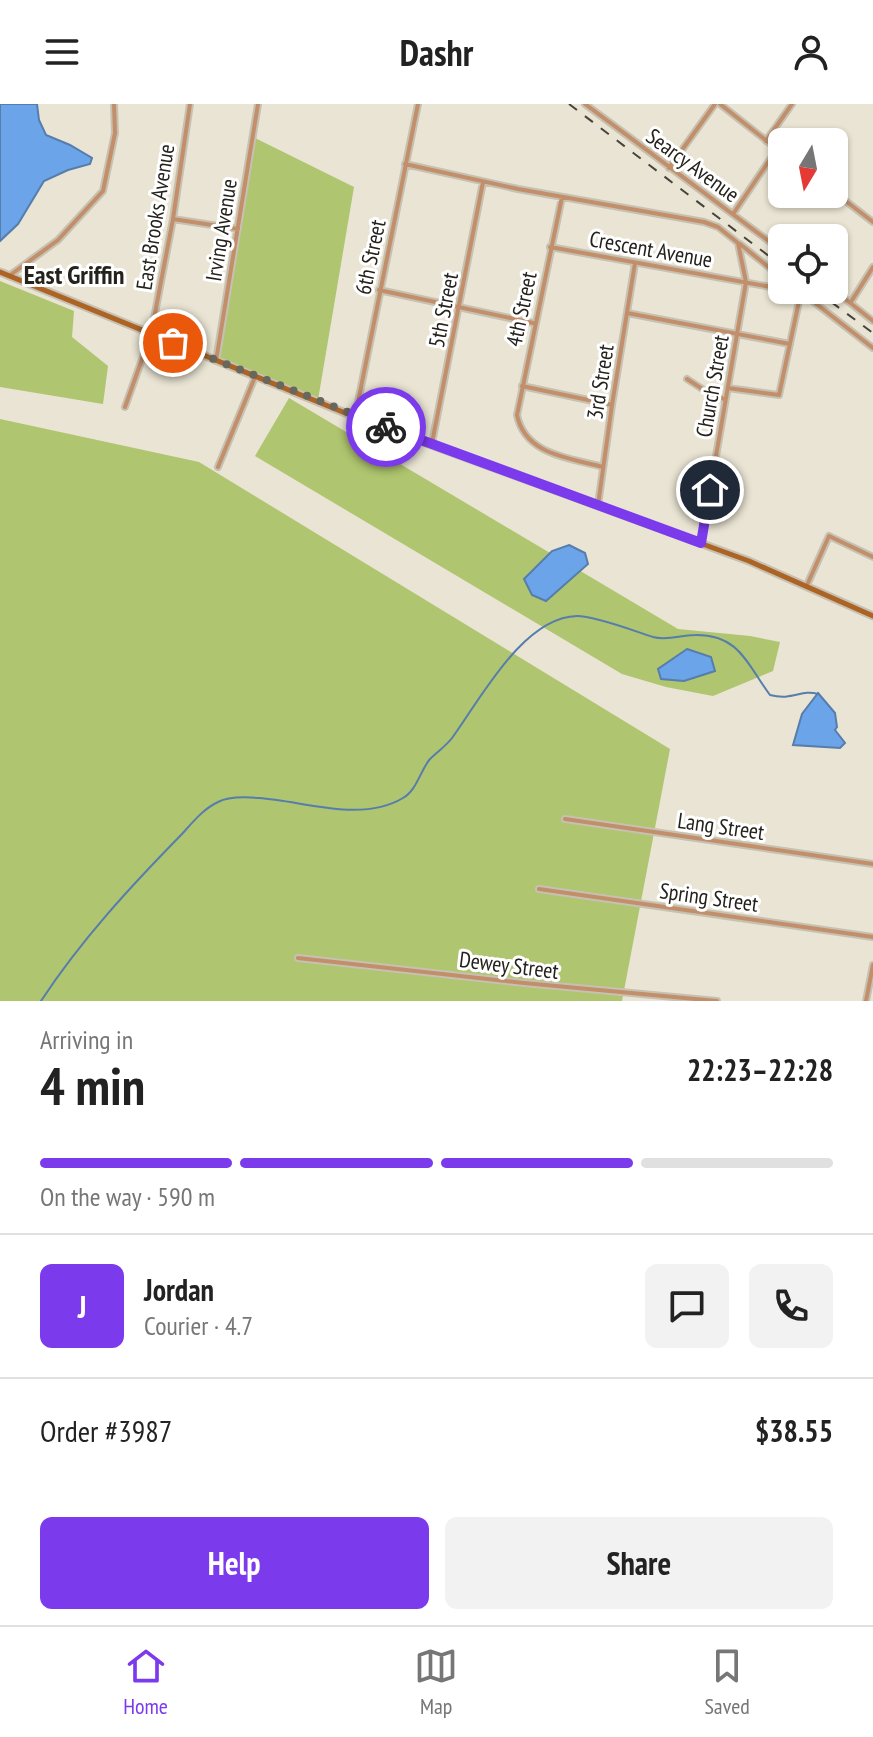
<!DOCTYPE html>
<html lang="en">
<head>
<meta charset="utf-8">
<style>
	:root { --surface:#fff; --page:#f2f2f2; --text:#222; --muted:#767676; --line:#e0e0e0; --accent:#7c3aed }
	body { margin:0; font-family:"PT Sans Narrow",sans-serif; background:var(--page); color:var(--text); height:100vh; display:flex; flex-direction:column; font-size:30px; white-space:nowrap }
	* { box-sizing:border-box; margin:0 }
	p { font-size:26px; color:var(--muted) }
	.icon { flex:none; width:44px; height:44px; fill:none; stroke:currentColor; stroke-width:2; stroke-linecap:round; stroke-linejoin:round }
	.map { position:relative; height:897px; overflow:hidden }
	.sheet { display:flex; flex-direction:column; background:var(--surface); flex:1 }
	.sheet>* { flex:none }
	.needle { width:52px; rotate:190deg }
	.tools { position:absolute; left:768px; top:24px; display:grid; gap:16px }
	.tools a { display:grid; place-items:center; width:80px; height:80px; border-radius:12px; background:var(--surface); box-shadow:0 2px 6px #0004; font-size:40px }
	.pin { position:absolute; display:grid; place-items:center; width:68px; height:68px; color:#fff; margin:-34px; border:4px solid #fff; border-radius:50%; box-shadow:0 2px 8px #0007 }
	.courier { position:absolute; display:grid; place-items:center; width:80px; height:80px; margin:-40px; border:6px solid #7c3aed; border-radius:50%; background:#fff; color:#222; box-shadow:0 2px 10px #0007 }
	.overview em { font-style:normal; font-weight:600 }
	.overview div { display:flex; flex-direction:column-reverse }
	.overview { display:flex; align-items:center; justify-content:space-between; height:136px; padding:0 40px }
	h1 { font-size:52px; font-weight:600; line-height:60px }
	.bar { display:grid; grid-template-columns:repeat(4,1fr); gap:12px 8px; align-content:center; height:96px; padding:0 40px }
	.bar i { height:10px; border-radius:6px; background:var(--line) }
	.bar .selected { background:var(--accent) }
	.bar p { grid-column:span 4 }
	.line { display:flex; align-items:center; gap:20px; padding:0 40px; border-top:2px solid var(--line) }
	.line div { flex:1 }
	.round { display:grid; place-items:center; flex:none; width:84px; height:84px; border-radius:12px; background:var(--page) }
	.button { display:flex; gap:16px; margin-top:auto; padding:16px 40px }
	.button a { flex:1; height:92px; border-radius:12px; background:var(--accent); color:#fff; font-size:32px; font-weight:600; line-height:92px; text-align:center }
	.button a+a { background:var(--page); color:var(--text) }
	header { display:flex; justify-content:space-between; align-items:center; height:104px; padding:0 40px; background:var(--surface); font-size:36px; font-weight:600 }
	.dock { display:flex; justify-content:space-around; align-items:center; height:112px; border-top:2px solid var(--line); background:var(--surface); font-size:22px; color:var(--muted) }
	.dock a { display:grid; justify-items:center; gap:4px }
	.dock .selected { color:var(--accent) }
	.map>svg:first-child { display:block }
	.green { fill:#afc56f }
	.water { fill:#6ba4e9; stroke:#567dac; stroke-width:2 }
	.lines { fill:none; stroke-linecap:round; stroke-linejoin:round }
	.stream { stroke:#567dac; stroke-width:2 }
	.street-casing { stroke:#c6c1b2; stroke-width:8 }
	.secondary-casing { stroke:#c6c1b2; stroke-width:9 }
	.street { stroke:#c28f6a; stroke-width:4 }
	.secondary { stroke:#ad6323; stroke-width:5 }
	.rail { stroke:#45433b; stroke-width:2; stroke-dasharray:10 10; stroke-linecap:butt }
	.done { stroke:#69665c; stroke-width:8; stroke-dasharray:0 14.4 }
	.route { stroke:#7c3aed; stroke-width:10 }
	.labels { text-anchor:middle; stroke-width:6; stroke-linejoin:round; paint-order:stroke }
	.street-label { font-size:22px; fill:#24221c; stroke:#fff }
	.quarter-label { font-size:26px; font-weight:bold; fill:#24221c; stroke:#fff }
</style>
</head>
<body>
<header><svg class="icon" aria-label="menu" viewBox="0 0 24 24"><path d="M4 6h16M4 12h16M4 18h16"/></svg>Dashr<svg class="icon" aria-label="person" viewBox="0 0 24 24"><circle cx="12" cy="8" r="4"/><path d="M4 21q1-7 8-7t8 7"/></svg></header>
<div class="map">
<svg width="873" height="897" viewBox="0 0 873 897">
	<rect width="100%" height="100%" fill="#e9e4d3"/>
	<path class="green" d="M 253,33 L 354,83 L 318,296 L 217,255 Z
		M 0,177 L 74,207 L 72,233 L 108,262 L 103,300 L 0,283 Z
		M 289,294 L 678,525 L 750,532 L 780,538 L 773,567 L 713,592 L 666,583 L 622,570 L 255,352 Z
		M 0,315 L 199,358 L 670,645 L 622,897 L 0,897 Z"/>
	<path class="water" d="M 0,0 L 37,0 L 39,16 L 46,31 L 70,41 L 92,54 L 90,60 L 68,66 L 44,77 L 18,120 L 0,137 Z
		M 569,441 L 585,449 L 588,460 L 546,497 L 532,491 L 524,475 L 552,447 Z
		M 687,545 L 711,553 L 715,567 L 684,577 L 661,575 L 658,565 Z
		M 818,589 L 835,609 L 837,623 L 835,626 L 845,639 L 840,644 L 793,641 L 802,610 Z"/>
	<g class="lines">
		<path class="stream" d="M 41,897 C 81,836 131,782 182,730 C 192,719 203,705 218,698 C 229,692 247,693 259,694 C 304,697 361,719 403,694 C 417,686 420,667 430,655 C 437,648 446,642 452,634 C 480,596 523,513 577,512 C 596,512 634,527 653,533 C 668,537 680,531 695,531 C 739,530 747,560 770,591 C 793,597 801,585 818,590"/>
		<g class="street-casing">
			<path id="street" d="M 585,0 L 782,147
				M 720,0 L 782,49
				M 766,37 L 792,0
				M 405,60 L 518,85 L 704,118 L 718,123 L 738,139 L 746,178 L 701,439
				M 669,64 L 715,0
				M 834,88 L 873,118
				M 562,93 L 517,311 C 525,351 570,354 603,363
				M 733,110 L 777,45
				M 173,115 L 238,125
				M 740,140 L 782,174
				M 550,143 L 782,185
				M 9,172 L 58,136 L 103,87 L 115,29 L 114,0
				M 379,186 L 533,219
				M 788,186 L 801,188 L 873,244
				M 834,186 L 873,217
				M 851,198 L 873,163
				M 627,209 L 790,240
				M 216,257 L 258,0
				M 687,275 L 707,288 L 724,295
				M 522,282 L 612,301
				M 728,284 L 779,291 L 801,188 L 798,186
				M 125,303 L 151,230 L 173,115 L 190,0
				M 355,313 L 418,0
				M 432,339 L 483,78
				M 218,363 L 255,273
				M 598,401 L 612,301 L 635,159
				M 807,481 L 829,432 L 873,453
				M 565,715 L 873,760
				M 539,785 L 873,833
				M 298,854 L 524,879 L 717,897
				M 866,897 L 873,861"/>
		</g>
		<g class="secondary-casing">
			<path id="secondary" d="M 0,168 L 355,313 L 749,457 L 873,512"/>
		</g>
		<use href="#street" class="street"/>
		<use href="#secondary" class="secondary"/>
		<path class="rail" d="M 569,0 L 782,162
			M 815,186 L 873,229"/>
	</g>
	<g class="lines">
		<path class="done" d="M 173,239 L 386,323"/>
		<path class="route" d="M 386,323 L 701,439 L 710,386"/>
	</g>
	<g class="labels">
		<g class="street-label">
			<text transform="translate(693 61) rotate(36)" y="8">Searcy Avenue</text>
			<text transform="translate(155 113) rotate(-81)" y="8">East Brooks Avenue</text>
			<text transform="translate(221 126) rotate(-81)" y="8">Irving Avenue</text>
			<text transform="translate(651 145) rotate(10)" y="8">Crescent Avenue</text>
			<text transform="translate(370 153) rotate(-78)" y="8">6th Street</text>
			<text transform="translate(521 205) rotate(-78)" y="8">4th Street</text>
			<text transform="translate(443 206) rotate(-79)" y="8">5th Street</text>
			<text transform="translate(600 278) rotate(-81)" y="8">3rd Street</text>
			<text transform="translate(712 282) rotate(-80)" y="8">Church Street</text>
			<text transform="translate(721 722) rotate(8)" y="8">Lang Street</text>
			<text transform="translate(709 793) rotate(8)" y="8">Spring Street</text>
			<text transform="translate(509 861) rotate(7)" y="8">Dewey Street</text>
		</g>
		<g class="quarter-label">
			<text x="74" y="180">East Griffin</text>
		</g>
	</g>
</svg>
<div class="tools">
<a><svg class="needle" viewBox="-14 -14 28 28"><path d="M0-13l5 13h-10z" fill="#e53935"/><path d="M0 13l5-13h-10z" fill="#767676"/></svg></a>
<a><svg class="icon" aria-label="locate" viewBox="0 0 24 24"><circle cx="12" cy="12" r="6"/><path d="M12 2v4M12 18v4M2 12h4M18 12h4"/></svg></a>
</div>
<div class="pin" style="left:173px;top:239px;background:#ea580c"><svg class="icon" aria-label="bag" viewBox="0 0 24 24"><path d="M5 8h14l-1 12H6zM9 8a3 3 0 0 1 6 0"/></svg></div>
<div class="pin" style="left:710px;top:386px;background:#1f2937"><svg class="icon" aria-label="home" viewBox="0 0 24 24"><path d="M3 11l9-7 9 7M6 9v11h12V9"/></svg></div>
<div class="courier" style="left:386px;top:323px"><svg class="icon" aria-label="bike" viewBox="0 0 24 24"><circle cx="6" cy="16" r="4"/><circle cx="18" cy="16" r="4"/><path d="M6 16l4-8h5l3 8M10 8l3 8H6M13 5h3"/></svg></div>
</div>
<section class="sheet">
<div class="overview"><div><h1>4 min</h1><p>Arriving in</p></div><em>22:23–22:28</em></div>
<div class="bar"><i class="selected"></i><i class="selected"></i><i class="selected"></i><i></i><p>On the way · 590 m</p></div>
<div class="line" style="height:144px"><b class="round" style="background:var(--accent);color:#fff">J</b><div><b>Jordan</b><p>Courier · 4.7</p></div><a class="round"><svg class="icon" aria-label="chat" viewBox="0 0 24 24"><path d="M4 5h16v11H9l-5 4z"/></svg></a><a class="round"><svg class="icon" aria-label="phone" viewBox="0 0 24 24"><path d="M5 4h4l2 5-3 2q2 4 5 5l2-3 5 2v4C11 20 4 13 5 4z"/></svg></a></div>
<div class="line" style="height:104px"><div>Order #3987</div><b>$38.55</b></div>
<div class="button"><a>Help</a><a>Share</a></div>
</section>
<nav class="dock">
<a class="selected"><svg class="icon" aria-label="home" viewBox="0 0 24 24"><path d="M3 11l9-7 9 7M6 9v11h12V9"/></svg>Home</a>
<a><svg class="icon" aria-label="map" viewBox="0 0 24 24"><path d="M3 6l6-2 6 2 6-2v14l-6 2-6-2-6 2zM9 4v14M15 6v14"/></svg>Map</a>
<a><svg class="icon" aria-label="saved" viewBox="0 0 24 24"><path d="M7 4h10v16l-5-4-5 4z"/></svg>Saved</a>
</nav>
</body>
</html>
